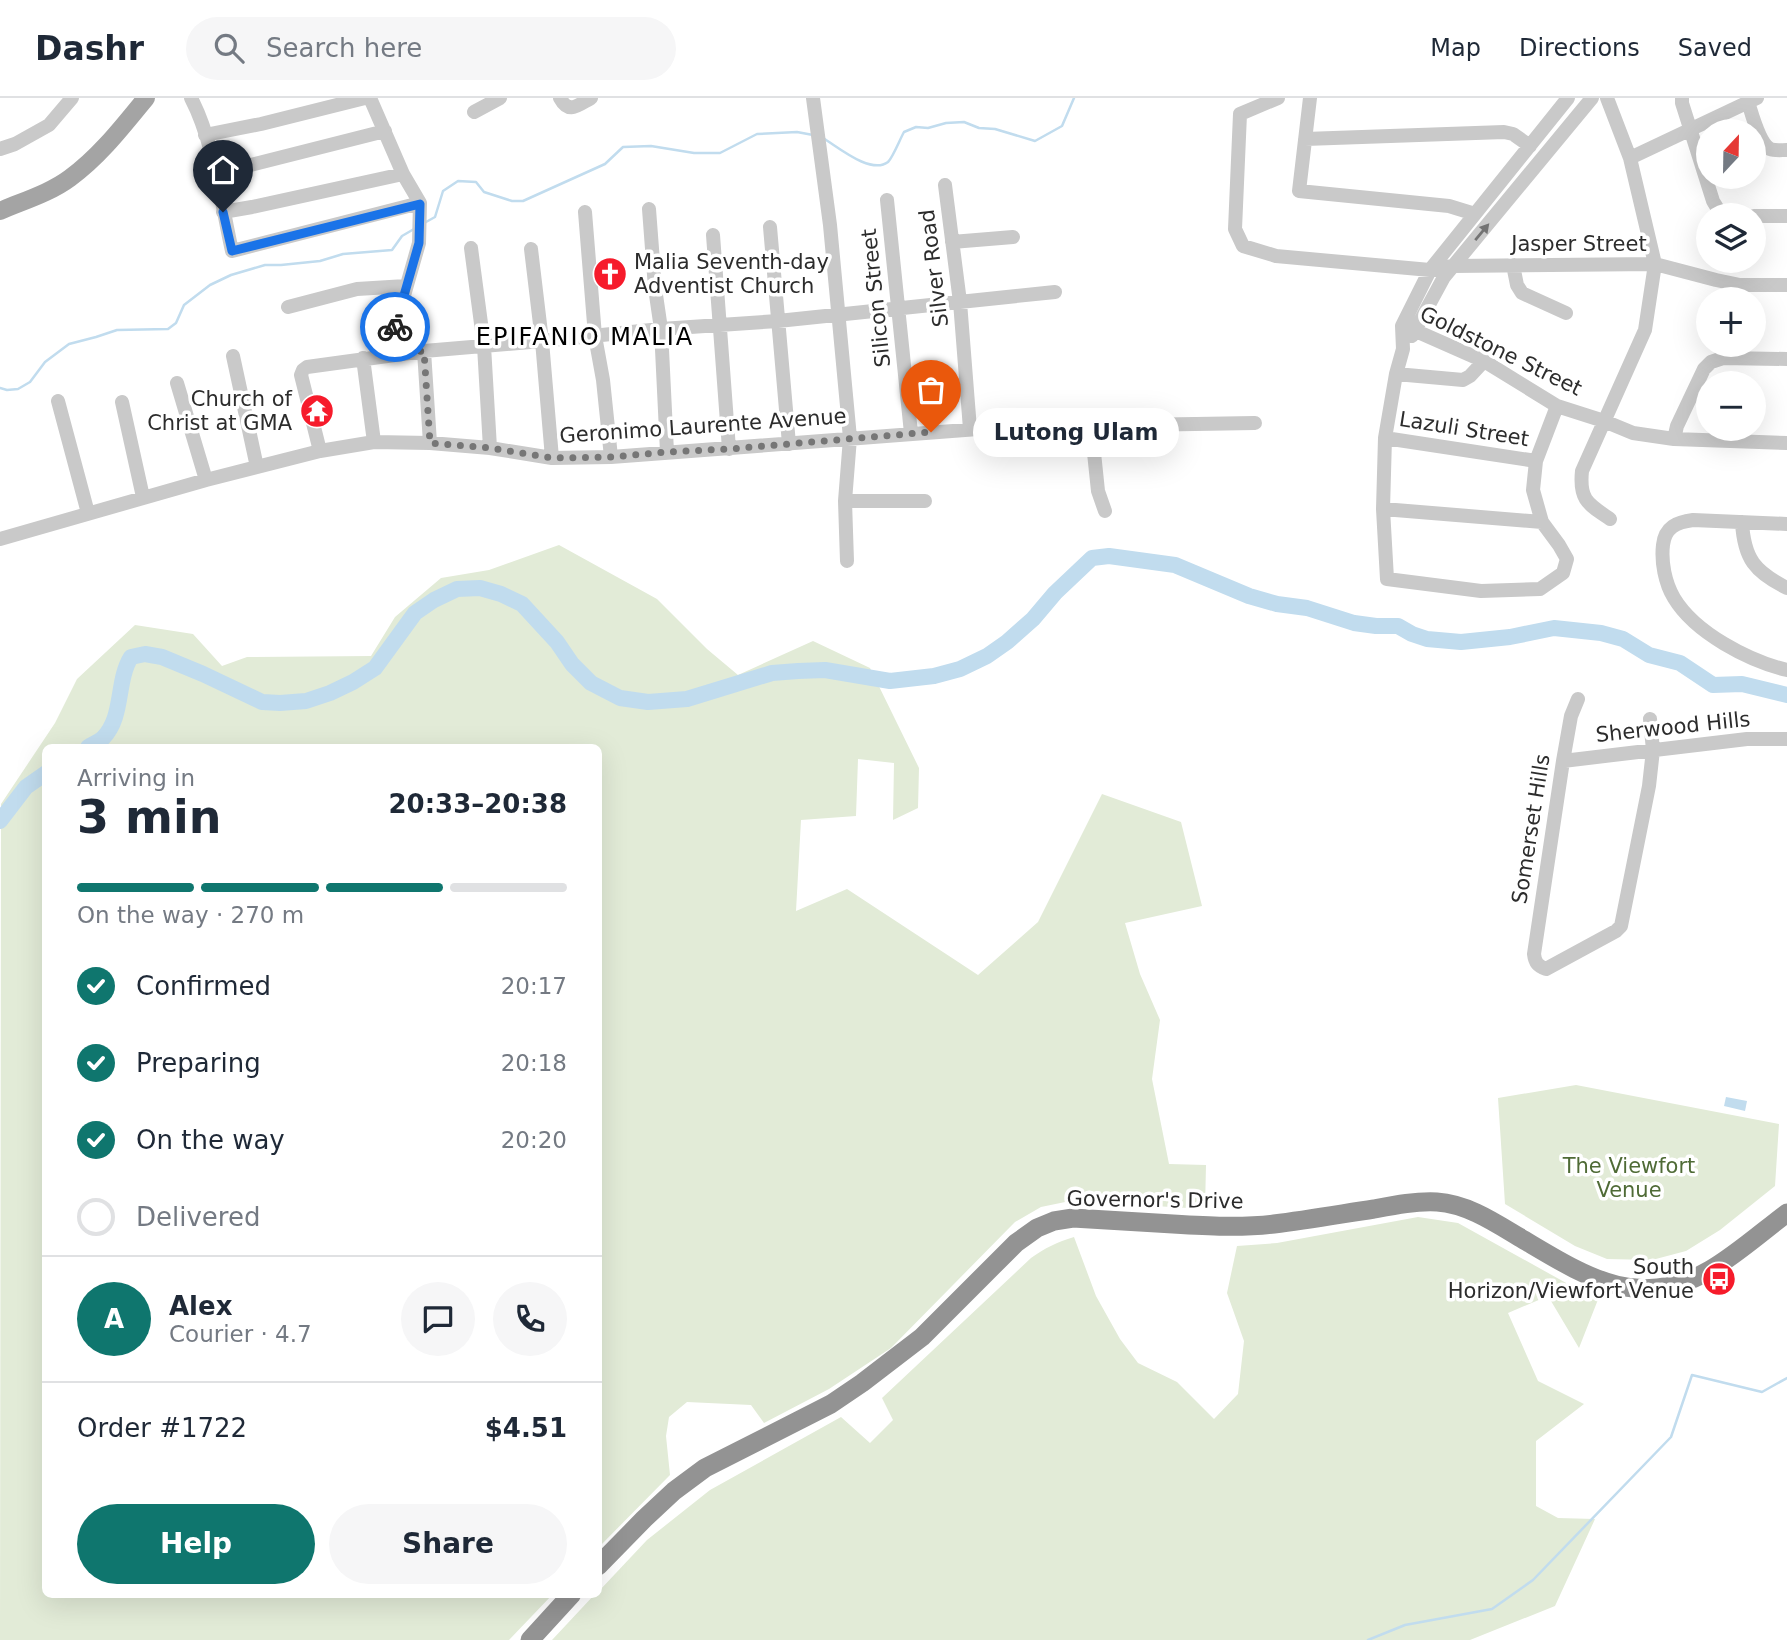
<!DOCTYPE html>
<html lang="en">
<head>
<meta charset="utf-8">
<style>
	:root { --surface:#fff; --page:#f6f6f7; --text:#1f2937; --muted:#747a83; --line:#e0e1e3; --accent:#0f766e }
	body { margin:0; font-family:"DejaVu Sans",sans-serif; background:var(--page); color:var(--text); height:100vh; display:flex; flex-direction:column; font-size:26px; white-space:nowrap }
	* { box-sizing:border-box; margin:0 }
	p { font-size:23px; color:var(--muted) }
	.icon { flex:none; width:38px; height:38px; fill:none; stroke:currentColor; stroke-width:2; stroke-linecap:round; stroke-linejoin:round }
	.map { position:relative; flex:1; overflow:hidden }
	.sheet { position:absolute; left:42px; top:646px; width:560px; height:854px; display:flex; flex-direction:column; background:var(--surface); border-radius:10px; box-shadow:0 7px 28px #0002 }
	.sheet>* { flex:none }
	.needle { width:46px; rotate:22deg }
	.controls { position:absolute; left:1696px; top:21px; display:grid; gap:14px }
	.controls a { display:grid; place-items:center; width:70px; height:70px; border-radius:50%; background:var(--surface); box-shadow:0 7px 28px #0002; font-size:35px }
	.pin { position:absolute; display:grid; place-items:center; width:60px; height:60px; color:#fff; margin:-72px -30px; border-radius:50% 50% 50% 0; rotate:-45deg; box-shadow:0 0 7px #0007 }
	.pin .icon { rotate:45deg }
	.courier { position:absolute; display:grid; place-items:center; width:70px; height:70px; margin:-35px; border:5px solid #1a73e8; border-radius:50%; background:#fff; color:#222; box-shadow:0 2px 9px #0007 }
	.bubble { position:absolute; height:49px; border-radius:24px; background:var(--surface); box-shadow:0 7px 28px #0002; font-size:23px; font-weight:700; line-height:49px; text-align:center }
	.head em { font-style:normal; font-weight:700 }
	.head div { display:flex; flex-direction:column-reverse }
	.head { display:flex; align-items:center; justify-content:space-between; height:119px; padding:0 35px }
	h1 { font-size:46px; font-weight:700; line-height:52px }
	.bar { display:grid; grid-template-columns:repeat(4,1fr); gap:10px 7px; align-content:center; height:84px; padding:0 35px }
	.bar i { height:9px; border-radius:5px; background:var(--line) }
	.bar .on { background:var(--accent) }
	.bar p { grid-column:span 4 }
	.line { display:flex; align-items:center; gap:18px; padding:0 35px; border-top:2px solid var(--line) }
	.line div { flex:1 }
	.round { display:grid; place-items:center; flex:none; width:74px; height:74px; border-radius:37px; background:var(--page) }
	ol { padding:0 35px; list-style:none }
	li { display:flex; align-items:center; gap:21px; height:77px }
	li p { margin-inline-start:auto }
	li .icon { padding:7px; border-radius:50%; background:var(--accent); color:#fff; stroke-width:4 }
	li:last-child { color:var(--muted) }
	li i { width:38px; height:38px; border:4px solid var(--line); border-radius:50% }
	.action { display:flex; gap:14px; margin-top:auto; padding:14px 35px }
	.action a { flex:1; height:80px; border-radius:42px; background:var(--accent); color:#fff; font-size:28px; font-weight:700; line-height:80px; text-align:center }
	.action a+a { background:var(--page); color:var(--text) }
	header { display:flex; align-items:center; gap:42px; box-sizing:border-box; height:98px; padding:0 35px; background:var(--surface); border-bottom:2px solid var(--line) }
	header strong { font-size:33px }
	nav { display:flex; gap:38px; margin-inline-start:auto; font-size:24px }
	.search { width:490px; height:63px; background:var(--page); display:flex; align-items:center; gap:18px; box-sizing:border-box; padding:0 24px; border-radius:38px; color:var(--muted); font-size:26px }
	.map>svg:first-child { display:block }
	.green { fill:#e2ebd7 }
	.water { fill:#c1dcee }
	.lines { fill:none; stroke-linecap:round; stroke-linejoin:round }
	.stream { stroke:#c1dcee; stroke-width:2.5 }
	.river { stroke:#c1dcee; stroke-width:16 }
	.minor { stroke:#c9c9c9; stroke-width:14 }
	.major { stroke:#a4a4a4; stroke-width:18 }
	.highway { stroke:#939393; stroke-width:19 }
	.oneway { fill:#737373 }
	.done { stroke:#767676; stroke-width:7; stroke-dasharray:0 12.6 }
	.route { stroke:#1a73e8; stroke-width:9 }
	.labels { text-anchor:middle; stroke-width:7; stroke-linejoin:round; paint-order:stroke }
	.street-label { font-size:21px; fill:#2c2c2c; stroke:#fff }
	.poi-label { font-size:21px; fill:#2c2c2c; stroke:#fff; text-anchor:end }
	.park-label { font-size:21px; fill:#4f6b36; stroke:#fff }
	.quarter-label { font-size:24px; letter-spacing:2px; fill:#000; stroke:#fff }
</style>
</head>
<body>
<header>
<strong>Dashr</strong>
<div class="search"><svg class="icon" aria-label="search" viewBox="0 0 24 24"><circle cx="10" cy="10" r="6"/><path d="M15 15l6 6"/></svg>Search here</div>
<nav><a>Map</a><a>Directions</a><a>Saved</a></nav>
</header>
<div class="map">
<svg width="1787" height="1542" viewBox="0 0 1787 1542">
	<rect width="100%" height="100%" fill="#fff"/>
	<path class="green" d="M 559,447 L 657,501 L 707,551 L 738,577 L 813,543 L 870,570 L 919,670 L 918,710 L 893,722 L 894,665 L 858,661 L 856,718 L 801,722 L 796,813 L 847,791 L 978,877 L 1038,824 L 1102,696 L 1181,724 L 1202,808 L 1125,825 L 1140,876 L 1160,922 L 1152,981 L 1169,1066 L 1206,1067 L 1205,1111 L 1070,1103 L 1041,1109 L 1015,1124 L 891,1250 L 829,1291 L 764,1325 L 751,1307 L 687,1304 L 669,1319 L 666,1338 L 670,1377 L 599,1449 L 598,649 L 46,649 L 46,1496 L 553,1496 L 509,1542 L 0,1542 L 1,706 L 55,625 L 77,581 L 135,527 L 193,536 L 222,568 L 247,559 L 371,558 L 395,519 L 441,480 L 489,472 Z
		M 1576,987 L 1779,1026 L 1775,1088 L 1720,1132 L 1686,1153 L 1652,1162 L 1607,1161 L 1575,1148 L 1505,1106 L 1498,1000 Z
		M 1418,1119 L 1458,1125 L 1568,1186 L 1599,1199 L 1579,1250 L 1548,1198 L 1508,1215 L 1538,1283 L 1584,1306 L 1536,1343 L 1536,1408 L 1558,1420 L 1595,1421 L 1555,1508 L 1470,1542 L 552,1542 L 595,1496 L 598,1496 L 599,1493 L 647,1442 L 710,1392 L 841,1319 L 870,1345 L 893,1322 L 882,1300 L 1031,1160 C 1045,1150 1057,1144 1074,1139 L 1096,1198 L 1120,1241 L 1138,1265 L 1177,1284 L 1214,1321 L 1238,1296 L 1244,1243 L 1227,1195 L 1237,1148 L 1277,1145 Z"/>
	<path class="water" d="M 1726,999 L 1747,1003 L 1745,1013 L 1724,1008 Z"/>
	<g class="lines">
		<path class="stream" d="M 823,40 C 838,49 871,77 888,64 C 893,59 900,41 904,34 L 916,29 L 928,30 L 946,25 L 964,24 L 979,30 L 995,31 L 1035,43 L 1062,28 L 1074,0
			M 426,124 L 435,119 L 443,93 L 458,83 L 476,84 L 484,94 L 512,103 L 523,103 L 605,66 L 623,49 L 651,48 L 694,55 L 720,55 L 757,36 L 797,34 L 813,37
			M 0,290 L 7,292 L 18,291 L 30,284 L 45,264 L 69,246 L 96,239 L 117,232 L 168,231 L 176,225 L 184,207 L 210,187 L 231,177 L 265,167 L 281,167 L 320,163 L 343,156 L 392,152 L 402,138 L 414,131
			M 1368,1542 L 1405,1527 L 1492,1511 L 1533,1482 L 1671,1339 L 1692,1277 L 1762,1294 L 1787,1280"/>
		<path class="river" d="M 88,649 C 93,646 99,644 103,640 C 124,619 116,583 131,559 L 145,556 L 162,559 L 203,576 L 262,604 L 280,605 L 306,603 L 330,595 L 353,584 L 375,570 L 415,515 L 434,502 L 457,491 L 480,490 L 501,496 L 522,506 L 557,544 L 572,566 L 591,585 L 620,600 L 648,604 L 687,601 L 772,575 L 798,573 L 825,572 L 890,583 L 934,578 L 960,571 L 987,558 L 1007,544 L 1033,521 L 1055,495 L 1092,460 L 1109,458 L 1175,467 L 1249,498 L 1277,506 L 1307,510 L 1354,525 L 1376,528 L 1398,528 L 1412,536 L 1427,541 L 1461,544 L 1510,539 L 1554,530 L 1601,535 L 1623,541 L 1649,557 L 1680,565 L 1713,587 L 1742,586 L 1787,597
			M 0,723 L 26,689 L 46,675"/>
		<path class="minor" d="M 191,0 C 214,44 221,104 232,153 L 420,105
			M 370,0 L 403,76 L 420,105 L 419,145 L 387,257
			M 560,0 C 569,17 578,7 591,0
			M 813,0 L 830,127 L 850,340 L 845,403 L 847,463
			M 1278,0 L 1240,16 L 1235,131 L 1243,148 L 1276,158 L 1430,172 L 1453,168 L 1655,166 L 1716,182 L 1740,187 L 1787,187
			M 1310,0 L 1299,93 L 1449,108 L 1475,116
			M 1607,0 L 1630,60 L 1655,166 L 1645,232 L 1582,373 C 1579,402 1588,406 1610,421
			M 1682,0 L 1682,5 L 1713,103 L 1719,113 L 1730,117
			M 1748,4 C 1752,16 1759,45 1770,51 C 1775,53 1781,52 1787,52
			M 474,14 L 500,0
			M 205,37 L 261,26 L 365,0
			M 1305,41 L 1504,34 L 1513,36 L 1530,48
			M 0,51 L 15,46 L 49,27 L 72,0
			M 1630,60 L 1757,0
			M 215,76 L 385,33
			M 945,87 L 960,204 L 970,331
			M 887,102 L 911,335
			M 649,111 L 655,190 L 661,231 L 667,354
			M 223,114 L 252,109 L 403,76
			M 585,114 L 595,238 L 603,282 L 611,359
			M 1754,118 L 1787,118
			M 770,129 L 789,346
			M 713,137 L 729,351
			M 952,144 L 1013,139
			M 471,150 L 484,248 L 490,350
			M 531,151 L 542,243 L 552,360
			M 1513,167 L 1517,187 L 1522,195 L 1566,215
			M 288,209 L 357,191 L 406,188
			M 1402,228 L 1416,233 L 1484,263 L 1557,308 L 1604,323 L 1633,335 L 1674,341 L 1787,345
			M 1412,238 L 1444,179 L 1592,0
			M 424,253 L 430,345
			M 233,258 L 257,369
			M 363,260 L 374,344
			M 1396,276 L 1463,282 L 1470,278 L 1484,263
			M 177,285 L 206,382
			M 58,303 L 88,415
			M 122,304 L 143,399
			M 1557,308 L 1536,363 L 1533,392 L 1542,424 L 1559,447 L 1567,461 L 1563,475 L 1540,491 L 1481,493 L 1387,481 L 1383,411 L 1385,340 L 1396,276 L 1403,251 L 1402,228 L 1430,172 L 1568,0
			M 1091,326 L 1098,393 L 1105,413
			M 1385,340 L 1536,363
			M 1674,341 L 1677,328 L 1704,271 L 1711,264 L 1723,260 L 1787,261
			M 320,353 L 301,277 L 303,272 L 307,269 L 424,253 L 542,243 L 661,231 L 778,223 L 1055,194
			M 845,403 L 925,403
			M 1383,411 L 1542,424
			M 1742,424 C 1744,461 1755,474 1787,490
			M 1787,426 L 1693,422 C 1677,424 1665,429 1663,447 C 1661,464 1665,485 1674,500 C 1695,535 1749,563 1787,572
			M 0,441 L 206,382 L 320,353 L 374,344 L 430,345 L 490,350 L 552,360 L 611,359 L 1058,325 L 1135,327 L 1255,325
			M 1578,601 L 1571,618 L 1563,663 L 1534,856 C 1535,865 1538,868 1546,871 L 1616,833 L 1621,828 L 1649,688 L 1653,652 L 1650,621
			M 1563,663 L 1747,641 L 1787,641"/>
		<path class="major" d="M 0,113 C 23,103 50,95 70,80 C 100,58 123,28 146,0"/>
		<path class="highway" d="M 598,1468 L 644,1421 L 674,1393 L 705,1370 L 831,1306 L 862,1285 L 922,1239 L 1016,1145 L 1037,1130 L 1054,1123 L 1073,1120 C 1106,1122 1140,1124 1173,1126 C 1207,1128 1241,1130 1274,1126 C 1307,1122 1341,1116 1374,1111 C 1395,1107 1415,1103 1437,1104 C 1467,1106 1494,1124 1519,1139 C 1582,1176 1637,1215 1710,1172 C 1736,1157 1763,1133 1787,1115
			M 530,1542 L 572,1496"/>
	</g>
	<defs><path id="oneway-solid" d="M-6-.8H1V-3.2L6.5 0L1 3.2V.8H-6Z" transform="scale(1.75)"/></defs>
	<use class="oneway" href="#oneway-solid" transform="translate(1482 134) rotate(-50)"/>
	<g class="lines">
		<path class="done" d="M 395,229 L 387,257 L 424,253 L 430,345 L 490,350 L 552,360 L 611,359 L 667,354 L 729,351 L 931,334"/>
		<path class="route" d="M 223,114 L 232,153 L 420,106 L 419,145 L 395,229"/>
	</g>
	<defs>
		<g id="church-disc" transform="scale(1.75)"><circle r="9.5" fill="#f61b2b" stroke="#fff"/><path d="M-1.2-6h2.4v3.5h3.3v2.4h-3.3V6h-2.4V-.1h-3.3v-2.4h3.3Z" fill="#fff"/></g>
		<g id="temple-disc" transform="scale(1.75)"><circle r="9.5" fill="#f61b2b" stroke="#fff"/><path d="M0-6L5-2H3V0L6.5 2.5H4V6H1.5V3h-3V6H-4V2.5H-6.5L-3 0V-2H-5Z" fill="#fff"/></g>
		<g id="bus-disc" transform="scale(1.75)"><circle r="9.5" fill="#f61b2b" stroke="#fff"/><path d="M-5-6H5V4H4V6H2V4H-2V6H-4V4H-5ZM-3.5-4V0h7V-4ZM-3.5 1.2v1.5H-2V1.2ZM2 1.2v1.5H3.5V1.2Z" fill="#fff"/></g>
	</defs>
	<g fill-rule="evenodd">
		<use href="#church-disc" x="610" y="176"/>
		<use href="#temple-disc" x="317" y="313"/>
		<use href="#bus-disc" x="1719" y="1181"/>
	</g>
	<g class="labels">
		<g class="street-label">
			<text x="1579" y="153">Jasper Street</text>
			<text transform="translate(934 170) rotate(-97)" y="7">Silver Road</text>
			<text transform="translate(876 200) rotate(-96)" y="7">Silicon Street</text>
			<text transform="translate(1501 253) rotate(26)" y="7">Goldstone Street</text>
			<text transform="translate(703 328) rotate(-4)" y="7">Geronimo Laurente Avenue</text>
			<text transform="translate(1464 331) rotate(9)" y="7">Lazuli Street</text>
			<text transform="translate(1673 629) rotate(-6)" y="7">Sherwood Hills</text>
			<text transform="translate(1531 731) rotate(-81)" y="7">Somerset Hills</text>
			<text transform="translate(1155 1102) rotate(1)" y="7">Governor's Drive</text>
		</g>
		<g class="poi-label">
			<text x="634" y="171" text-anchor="start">Malia Seventh-day<tspan x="634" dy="24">Adventist Church</tspan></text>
			<text x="292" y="308">Church of<tspan x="292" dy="24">Christ at GMA</tspan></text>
			<text x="1694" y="1176">South<tspan x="1694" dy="24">Horizon/Viewfort Venue</tspan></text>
		</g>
		<g class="park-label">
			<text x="1629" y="1075">The Viewfort<tspan x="1629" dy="24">Venue</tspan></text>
		</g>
		<g class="quarter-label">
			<text x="585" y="247">EPIFANIO MALIA</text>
		</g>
	</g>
</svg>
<div class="controls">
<a><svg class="needle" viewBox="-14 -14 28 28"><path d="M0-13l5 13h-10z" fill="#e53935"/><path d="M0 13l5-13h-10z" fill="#747a83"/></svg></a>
<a><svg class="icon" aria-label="layers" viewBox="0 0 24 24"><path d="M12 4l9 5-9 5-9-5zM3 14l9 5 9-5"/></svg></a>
<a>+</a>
<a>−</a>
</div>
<div class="pin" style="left:931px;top:334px;background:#ea580c"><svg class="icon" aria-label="bag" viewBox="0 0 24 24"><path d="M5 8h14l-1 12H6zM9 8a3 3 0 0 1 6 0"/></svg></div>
<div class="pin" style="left:223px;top:114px;background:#1f2937"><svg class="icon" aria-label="home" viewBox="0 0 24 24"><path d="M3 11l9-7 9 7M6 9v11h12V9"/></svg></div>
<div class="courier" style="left:395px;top:229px"><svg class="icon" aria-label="bike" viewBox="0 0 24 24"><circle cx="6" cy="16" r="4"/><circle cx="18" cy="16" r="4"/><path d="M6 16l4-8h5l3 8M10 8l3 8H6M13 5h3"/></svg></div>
<div class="bubble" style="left:973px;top:310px;width:206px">Lutong Ulam</div>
<section class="sheet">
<div class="head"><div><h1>3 min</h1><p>Arriving in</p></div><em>20:33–20:38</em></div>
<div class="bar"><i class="on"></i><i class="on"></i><i class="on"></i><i></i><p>On the way · 270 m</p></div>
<ol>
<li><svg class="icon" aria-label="check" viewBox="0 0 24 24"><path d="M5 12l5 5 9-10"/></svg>Confirmed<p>20:17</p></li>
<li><svg class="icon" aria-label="check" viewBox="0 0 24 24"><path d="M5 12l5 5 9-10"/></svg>Preparing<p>20:18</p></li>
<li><svg class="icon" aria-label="check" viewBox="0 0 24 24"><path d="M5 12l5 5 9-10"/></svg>On the way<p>20:20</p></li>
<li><i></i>Delivered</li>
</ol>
<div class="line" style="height:126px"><b class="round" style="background:var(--accent);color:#fff">A</b><div><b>Alex</b><p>Courier · 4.7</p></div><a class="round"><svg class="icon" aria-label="chat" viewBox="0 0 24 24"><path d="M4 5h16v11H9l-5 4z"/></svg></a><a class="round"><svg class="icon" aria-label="phone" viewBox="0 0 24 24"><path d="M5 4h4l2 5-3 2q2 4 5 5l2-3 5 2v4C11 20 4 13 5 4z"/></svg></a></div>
<div class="line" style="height:91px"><div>Order #1722</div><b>$4.51</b></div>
<div class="action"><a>Help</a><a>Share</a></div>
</section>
</div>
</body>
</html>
